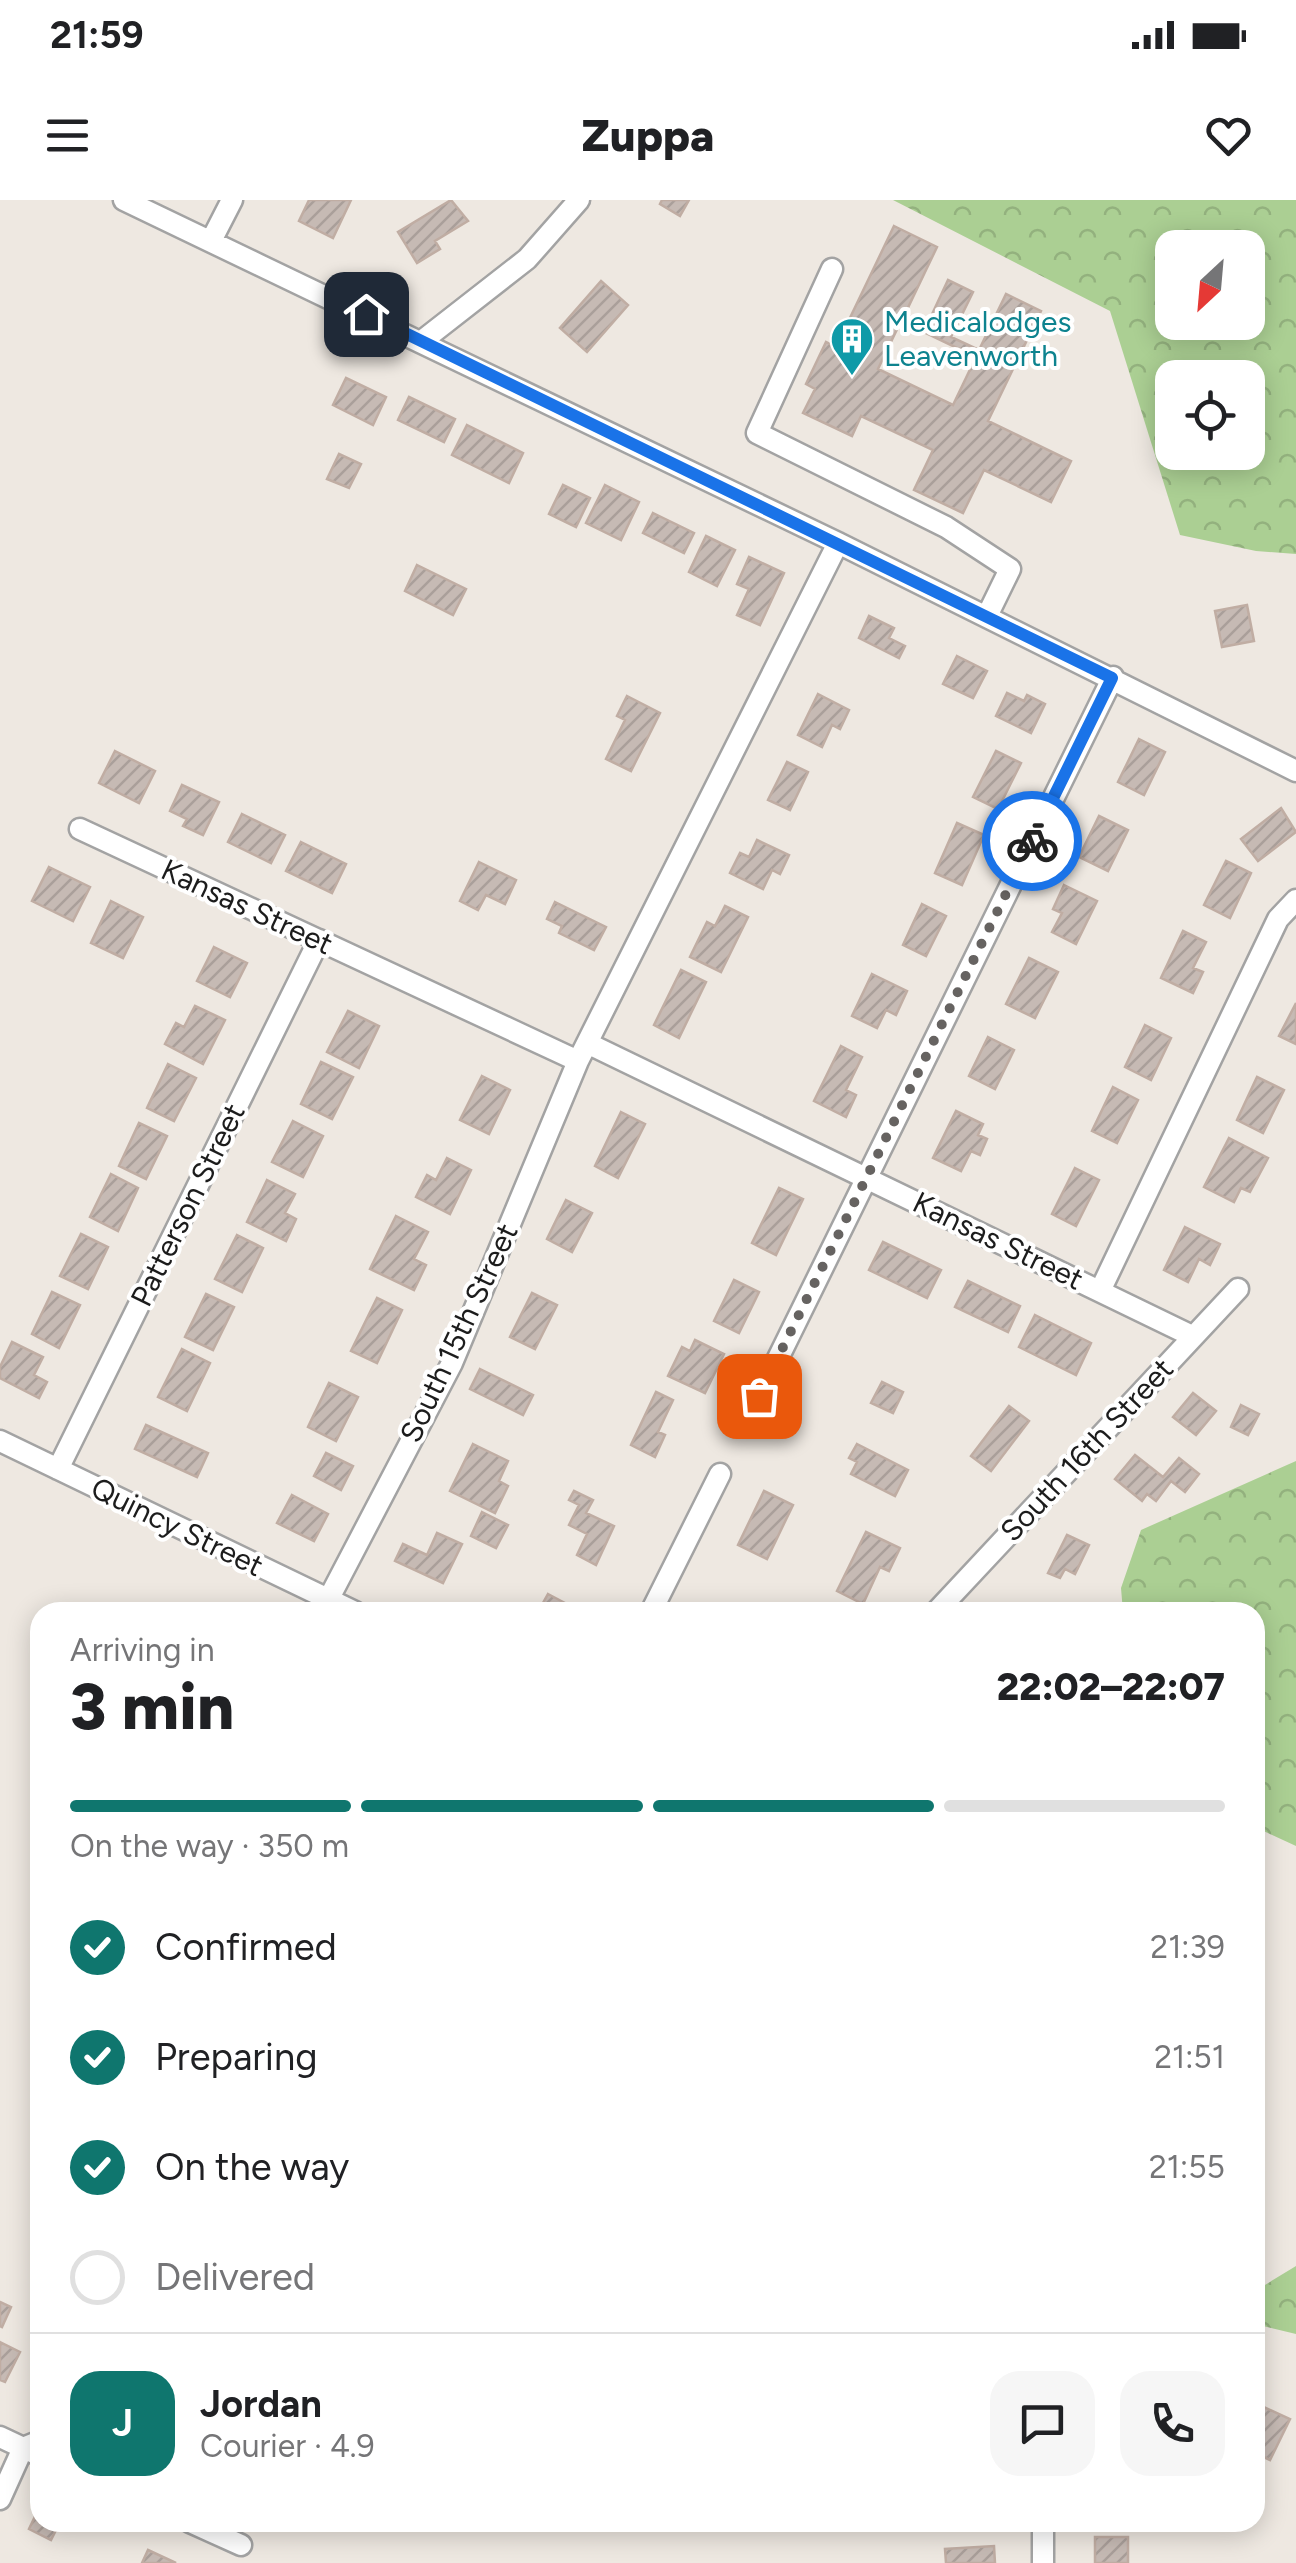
<!DOCTYPE html>
<html lang="en">
<head>
<meta charset="utf-8">
<style>
	:root { --surface:#fff; --page:#f6f6f6; --text:#202124; --muted:#757577; --line:#e0e0e0; --accent:#0f766e }
	body { margin:0; font-family:Figtree,sans-serif; background:var(--page); color:var(--text); height:100vh; display:flex; flex-direction:column; font-size:38px; white-space:nowrap }
	* { box-sizing:border-box; margin:0 }
	p { font-size:32px; color:var(--muted) }
	.icon { flex:none; width:55px; height:55px; fill:none; stroke:currentColor; stroke-width:2; stroke-linecap:round; stroke-linejoin:round }
	.map { position:relative; flex:1; overflow:hidden }
	.panel { position:absolute; left:30px; top:1402px; width:1235px; height:930px; display:flex; flex-direction:column; background:var(--surface); border-radius:30px; box-shadow:0 5px 25px #0003 }
	.panel>* { flex:none }
	.needle { width:65px; rotate:206deg }
	.tools { position:absolute; left:1155px; top:30px; display:grid; gap:20px }
	.tools a { display:grid; place-items:center; width:110px; height:110px; border-radius:20px; background:var(--surface); box-shadow:0 5px 25px #0003; font-size:50px }
	.pin { position:absolute; display:grid; place-items:center; width:85px; height:85px; color:#fff; margin:-42px; border-radius:20px; box-shadow:0 5px 15px #0006 }
	.courier { position:absolute; display:grid; place-items:center; width:100px; height:100px; margin:-50px; border:8px solid #1a73e8; border-radius:50%; background:#fff; color:#222; box-shadow:0 2px 12px #0007 }
	.overview em { font-style:normal; font-weight:800 }
	.overview div { display:flex; flex-direction:column-reverse }
	.overview { display:flex; align-items:center; justify-content:space-between; height:170px; padding:0 40px }
	h1 { font-size:65px; font-weight:800; line-height:75px }
	.bar { display:grid; grid-template-columns:repeat(4,1fr); gap:15px 10px; align-content:center; height:120px; padding:0 40px }
	.bar i { height:12px; border-radius:8px; background:var(--line) }
	.bar .current { background:var(--accent) }
	.bar p { grid-column:span 4 }
	.line { display:flex; align-items:center; gap:25px; padding:0 40px; border-top:2px solid var(--line) }
	.line div { flex:1 }
	.round { display:grid; place-items:center; flex:none; width:105px; height:105px; border-radius:30px; background:var(--page) }
	ol { padding:0 40px; list-style:none }
	li { display:flex; align-items:center; gap:30px; height:110px }
	li p { margin-inline-start:auto }
	li .icon { padding:10px; border-radius:50%; background:var(--accent); color:#fff; stroke-width:4 }
	li:last-child { color:var(--muted) }
	li i { width:55px; height:55px; border:5px solid var(--line); border-radius:50% }
	.status { display:flex; justify-content:space-between; align-items:center; height:70px; padding:0 50px; background:var(--surface); direction:ltr }
	.status svg { height:28px; fill:currentColor }
	header { display:flex; justify-content:space-between; align-items:center; height:130px; padding:0 40px; background:var(--surface); font-size:45px; font-weight:800 }
	.map>svg:first-child { display:block }
	.forest { fill:url(#forest-crowns); fill-rule:evenodd }
	.building { fill:url(#building-hatch); stroke:#c0ada3; stroke-width:2.5; fill-rule:evenodd }
	.lines { fill:none; stroke-linecap:round; stroke-linejoin:round }
	.minor-casing { stroke:#a3a3a3; stroke-width:25 }
	.minor { stroke:#fff; stroke-width:20 }
	.done { stroke:#666361; stroke-width:10; stroke-dasharray:0 18 }
	.route { stroke:#1a73e8; stroke-width:12 }
	.labels { text-anchor:middle; stroke-width:8; stroke-linejoin:round; paint-order:stroke }
	.culture-label { font-size:30px; fill:#0d838f; stroke:#fff; text-anchor:start }
	.street-label { font-size:30px; fill:#1c1c1c; stroke:#fff }
</style>
</head>
<body>
<div class="status"><b>21:59</b><svg viewBox="0 0 49 12"><path d="M0 12V9h3v3zM5 12V6h3v6zM10 12V3h3v9zM15 12V0h3v12zM26 1h20v11H26zM47 4h2v5h-2z"/></svg></div>
<header><svg class="icon" aria-label="menu" viewBox="0 0 24 24"><path d="M4 6h16M4 12h16M4 18h16"/></svg>Zuppa<svg class="icon" aria-label="heart" viewBox="0 0 24 24"><path d="M12 20l-8-8c-3-5 5-10 8-4 3-6 11-1 8 4z"/></svg></header>
<div class="map">
<svg width="1296" height="2363" viewBox="0 0 1296 2363">
	<defs>
		<pattern id="forest-crowns" width="20" height="18" patternUnits="userSpaceOnUse" patternTransform="scale(2.5)"><rect width="20" height="18" fill="#abcf93"/><path d="M2 6a3 3 0 1 1 6 0M12 15a3 3 0 1 1 6 0" fill="none" stroke="#93b17e"/></pattern>
		<pattern id="building-hatch" width="6" height="6" patternUnits="userSpaceOnUse" patternTransform="scale(2.5)"><rect width="6" height="6" fill="#c6bab4"/><path d="M-1 1l2-2M0 6l6-6M5 7l2-2" fill="none" stroke="#aa9f9a"/></pattern>
	</defs>
	<rect width="100%" height="100%" fill="#eee8e1"/>
	<path class="forest" d="M 893,0 L 1296,0 L 1296,354 L 1256,351 L 1180,335 L 1110,111 ZM 1172,48 L 1248,48 L 1248,122 L 1172,122 ZM 1172,178 L 1248,178 L 1248,252 L 1172,252 Z
		M 1296,1261 L 1296,1646 L 1255,1627 L 1255,1412 L 1123,1412 L 1121,1388 L 1141,1330 Z
		M 1296,2066 L 1296,2134 L 1255,2124 L 1255,2091 Z"/>
	<path class="building" d="M 309,0 L 351,0 L 333,38 L 299,21 Z
		M 451,0 L 468,21 L 435,41 L 440,49 L 417,63 L 398,32 Z
		M 662,0 L 689,0 L 680,16 L 660,4 Z
		M 894,26 L 937,47 L 905,114 L 927,125 L 948,80 L 973,92 L 951,137 L 979,150 L 1006,94 L 1041,111 L 988,221 L 1071,261 L 1051,302 L 984,270 L 963,313 L 914,290 L 933,250 L 861,216 L 852,236 L 803,213 L 815,189 L 806,184 L 826,142 L 836,147 ZM 901,121 L 976,157 L 953,205 L 878,169 Z
		M 601,81 L 628,105 L 587,152 L 560,128 Z
		M 346,178 L 386,197 L 373,225 L 333,205 Z
		M 409,197 L 455,219 L 444,242 L 398,220 Z
		M 467,225 L 523,253 L 509,283 L 452,255 Z
		M 339,254 L 361,264 L 349,288 L 327,279 Z
		M 563,285 L 590,298 L 576,327 L 549,314 Z
		M 605,285 L 639,302 L 621,340 L 586,323 Z
		M 653,313 L 694,333 L 684,353 L 643,333 Z
		M 706,336 L 735,350 L 717,386 L 689,372 Z
		M 749,357 L 784,373 L 760,425 L 737,415 L 749,389 L 737,384 Z
		M 417,365 L 466,389 L 453,415 L 405,391 Z
		M 1247,405 L 1254,441 L 1222,447 L 1215,411 Z
		M 869,416 L 894,428 L 889,438 L 905,446 L 899,458 L 859,438 Z
		M 957,456 L 987,471 L 973,498 L 943,484 Z
		M 1007,493 L 1024,501 L 1027,495 L 1045,504 L 1031,533 L 996,516 Z
		M 818,494 L 849,510 L 840,529 L 832,525 L 822,547 L 798,535 Z
		M 627,496 L 660,513 L 631,571 L 606,559 L 625,520 L 617,516 Z
		M 1139,539 L 1165,552 L 1144,595 L 1118,582 Z
		M 115,551 L 155,571 L 139,603 L 99,583 Z
		M 996,551 L 1021,563 L 998,609 L 973,597 Z
		M 787,562 L 808,572 L 790,610 L 768,600 Z
		M 182,585 L 219,602 L 203,635 L 183,626 L 187,619 L 170,611 Z
		M 1281,608 L 1296,632 L 1258,661 L 1241,639 Z
		M 242,614 L 285,635 L 271,663 L 228,642 Z
		M 1099,616 L 1128,630 L 1108,671 L 1079,657 Z
		M 957,623 L 984,635 L 962,685 L 935,673 Z
		M 757,640 L 789,655 L 780,674 L 772,670 L 763,689 L 730,673 L 740,653 L 749,657 Z
		M 301,642 L 346,664 L 332,693 L 286,671 Z
		M 1226,661 L 1251,673 L 1230,718 L 1204,705 Z
		M 479,662 L 516,680 L 505,704 L 486,695 L 478,710 L 460,701 Z
		M 49,667 L 90,687 L 73,721 L 32,701 Z
		M 1064,685 L 1097,701 L 1076,744 L 1052,732 L 1062,713 L 1053,709 Z
		M 111,701 L 143,717 L 123,758 L 91,743 Z
		M 555,702 L 606,727 L 594,750 L 559,733 L 562,726 L 547,719 Z
		M 922,704 L 946,716 L 926,756 L 903,745 Z
		M 725,706 L 748,717 L 721,772 L 690,757 L 707,722 L 715,726 Z
		M 1183,731 L 1206,742 L 1193,768 L 1203,772 L 1193,793 L 1161,778 Z
		M 214,747 L 247,763 L 230,797 L 197,781 Z
		M 1029,758 L 1058,772 L 1035,818 L 1006,804 Z
		M 681,770 L 706,782 L 679,838 L 654,825 Z
		M 872,774 L 907,791 L 896,815 L 886,810 L 877,828 L 852,816 Z
		M 1296,803 L 1296,844 L 1279,836 Z
		M 195,806 L 225,820 L 203,864 L 165,844 L 176,823 L 184,827 Z
		M 348,811 L 379,826 L 359,868 L 327,852 Z
		M 1145,825 L 1171,838 L 1151,880 L 1125,867 Z
		M 988,837 L 1014,850 L 995,889 L 969,876 Z
		M 841,846 L 862,857 L 846,890 L 856,895 L 846,917 L 814,901 Z
		M 321,862 L 353,877 L 332,919 L 301,904 Z
		M 168,864 L 196,878 L 174,921 L 147,908 Z
		M 482,876 L 510,890 L 489,934 L 460,920 Z
		M 1257,877 L 1284,890 L 1263,933 L 1237,920 Z
		M 1113,887 L 1138,900 L 1117,943 L 1092,931 Z
		M 956,911 L 983,924 L 978,935 L 987,939 L 980,955 L 971,951 L 961,971 L 933,958 Z
		M 621,912 L 645,924 L 618,978 L 595,966 Z
		M 293,921 L 323,936 L 303,977 L 272,962 Z
		M 139,923 L 167,936 L 146,979 L 119,966 Z
		M 1229,938 L 1268,958 L 1250,992 L 1241,988 L 1234,1002 L 1204,987 Z
		M 447,958 L 471,970 L 450,1014 L 416,997 L 427,975 L 436,980 Z
		M 1075,968 L 1099,980 L 1076,1026 L 1052,1014 Z
		M 111,974 L 138,988 L 118,1031 L 90,1017 Z
		M 267,980 L 295,994 L 285,1013 L 296,1019 L 286,1041 L 247,1022 Z
		M 779,988 L 803,999 L 776,1055 L 752,1043 Z
		M 566,1000 L 592,1013 L 572,1052 L 547,1039 Z
		M 396,1016 L 428,1032 L 414,1059 L 426,1065 L 414,1090 L 370,1069 Z
		M 1185,1027 L 1220,1044 L 1210,1065 L 1199,1059 L 1188,1082 L 1164,1070 Z
		M 81,1034 L 108,1047 L 88,1089 L 60,1076 Z
		M 237,1035 L 263,1048 L 242,1092 L 215,1079 Z
		M 883,1042 L 941,1070 L 927,1098 L 869,1070 Z
		M 734,1080 L 759,1092 L 739,1133 L 714,1121 Z
		M 968,1081 L 1020,1106 L 1008,1132 L 955,1107 Z
		M 52,1092 L 80,1105 L 59,1148 L 32,1134 Z
		M 532,1093 L 557,1105 L 535,1149 L 510,1137 Z
		M 206,1094 L 234,1107 L 213,1150 L 185,1137 Z
		M 377,1098 L 402,1110 L 377,1163 L 351,1151 Z
		M 1035,1115 L 1091,1143 L 1076,1175 L 1019,1147 Z
		M 695,1140 L 724,1154 L 705,1193 L 668,1176 L 682,1147 L 690,1151 Z
		M 12,1142 L 43,1157 L 34,1175 L 47,1182 L 39,1198 L 0,1178 L 0,1167 Z
		M 182,1149 L 210,1163 L 187,1211 L 158,1197 Z
		M 480,1169 L 533,1195 L 523,1215 L 470,1189 Z
		M 882,1182 L 903,1192 L 893,1213 L 871,1203 Z
		M 329,1183 L 358,1197 L 336,1241 L 308,1227 Z
		M 656,1192 L 673,1200 L 658,1232 L 665,1235 L 655,1257 L 631,1245 Z
		M 1193,1193 L 1216,1211 L 1196,1235 L 1173,1217 Z
		M 1241,1205 L 1259,1214 L 1248,1235 L 1231,1227 Z
		M 1009,1206 L 1029,1221 L 991,1271 L 971,1256 Z
		M 146,1225 L 208,1253 L 197,1277 L 135,1249 Z
		M 473,1244 L 508,1261 L 499,1281 L 508,1286 L 495,1313 L 450,1291 Z
		M 857,1244 L 908,1270 L 895,1296 L 851,1274 L 857,1262 L 849,1258 Z
		M 326,1253 L 353,1266 L 341,1290 L 314,1276 Z
		M 1135,1255 L 1163,1277 L 1179,1258 L 1199,1274 L 1185,1292 L 1171,1281 L 1156,1301 L 1147,1294 L 1142,1301 L 1115,1279 Z
		M 574,1291 L 593,1300 L 586,1313 L 614,1326 L 596,1365 L 577,1355 L 587,1334 L 569,1325 L 579,1305 L 569,1300 Z
		M 764,1291 L 793,1305 L 767,1359 L 738,1345 Z
		M 292,1295 L 328,1314 L 314,1341 L 277,1323 Z
		M 482,1312 L 508,1325 L 496,1348 L 471,1336 Z
		M 866,1332 L 900,1348 L 889,1371 L 880,1367 L 863,1404 L 837,1391 Z
		M 437,1333 L 462,1344 L 443,1383 L 395,1361 L 403,1344 L 427,1355 Z
		M 1067,1335 L 1089,1345 L 1075,1374 L 1065,1369 L 1060,1378 L 1048,1373 Z
		M 548,1394 L 582,1412 L 544,1412 L 539,1410 Z
		M 0,2102 L 11,2107 L 2,2127 L 0,2126 Z
		M 0,2142 L 20,2152 L 5,2182 L 0,2180 Z
		M 1255,2203 L 1290,2219 L 1270,2260 L 1255,2253 Z
		M 40,2306 L 40,2322 L 60,2322 L 51,2340 L 29,2329 Z
		M 1095,2337 L 1128,2337 L 1128,2363 L 1095,2363 Z
		M 994,2346 L 995,2363 L 946,2363 L 945,2349 Z
		M 148,2350 L 176,2363 L 142,2363 Z"/>
	<g class="lines">
		<g class="minor-casing">
			<path id="minor" d="M 124,0 L 838,343 L 1296,571
				M 211,41 L 232,0
				M 832,69 L 757,233 L 946,327 L 1010,369 L 987,416
				M 422,141 L 527,59 L 579,0
				M 80,629 L 578,861
				M 587,843 L 1192,1136
				M 1100,1091 L 1278,719 L 1296,700
				M 759,1197 L 1113,477
				M 0,1241 L 355,1412
				M 58,1269 L 319,740
				M 328,1400 L 452,1163 L 578,861 L 838,343
				M 651,1412 L 720,1274
				M 936,1412 L 1238,1089
				M 0,2237 L 34,2253
				M 0,2299 L 23,2248 L 40,2241
				M 190,2322 L 241,2345
				M 1043,2363 L 1043,2322"/>
		</g>
		<use href="#minor" class="minor"/>
	</g>
	<g class="lines">
		<path class="done" d="M 759,1196 L 1032,641"/>
		<path class="route" d="M 366,114 L 1112,478 L 1032,641"/>
	</g>
	<defs>
		<g id="building-pin" transform="scale(2.25)"><path d="M0 17L-7.5 6A9.5 9.5 0 1 1 7.5 6Z" fill="#0f9aa8" stroke="#fff"/><path d="M-4-6H4V6H1V3H-1V6H-4ZM-2.5-4.3h1.7v1.8h-1.7ZM.8-4.3h1.7v1.8H.8ZM-2.5-1h1.7V.8h-1.7ZM.8-1h1.7V.8H.8Z" fill="#fff"/></g>
	</defs>
	<g fill-rule="evenodd">
		<use href="#building-pin" x="852" y="139"/>
	</g>
	<g class="labels">
		<g class="culture-label">
			<text x="884" y="132">Medicalodges<tspan x="884" dy="34">Leavenworth</tspan></text>
		</g>
		<g class="street-label">
			<text transform="translate(247 707) rotate(25)" y="10">Kansas Street</text>
			<text transform="translate(188 1005) rotate(-64)" y="10">Patterson Street</text>
			<text transform="translate(998 1041) rotate(26)" y="10">Kansas Street</text>
			<text transform="translate(459 1133) rotate(-65)" y="10">South 15th Street</text>
			<text transform="translate(1087 1250) rotate(-47)" y="10">South 16th Street</text>
			<text transform="translate(177 1327) rotate(26)" y="10">Quincy Street</text>
		</g>
	</g>
</svg>
<div class="tools">
<a><svg class="needle" viewBox="-14 -14 28 28"><path d="M0-13l5 13h-10z" fill="#e53935"/><path d="M0 13l5-13h-10z" fill="#757577"/></svg></a>
<a><svg class="icon" aria-label="locate" viewBox="0 0 24 24"><circle cx="12" cy="12" r="6"/><path d="M12 2v4M12 18v4M2 12h4M18 12h4"/></svg></a>
</div>
<div class="pin" style="left:759px;top:1196px;background:#ea580c"><svg class="icon" aria-label="bag" viewBox="0 0 24 24"><path d="M5 8h14l-1 12H6zM9 8a3 3 0 0 1 6 0"/></svg></div>
<div class="pin" style="left:366px;top:114px;background:#1f2937"><svg class="icon" aria-label="home" viewBox="0 0 24 24"><path d="M3 11l9-7 9 7M6 9v11h12V9"/></svg></div>
<div class="courier" style="left:1032px;top:641px"><svg class="icon" aria-label="bike" viewBox="0 0 24 24"><circle cx="6" cy="16" r="4"/><circle cx="18" cy="16" r="4"/><path d="M6 16l4-8h5l3 8M10 8l3 8H6M13 5h3"/></svg></div>
<section class="panel">
<div class="overview"><div><h1>3 min</h1><p>Arriving in</p></div><em>22:02–22:07</em></div>
<div class="bar"><i class="current"></i><i class="current"></i><i class="current"></i><i></i><p>On the way · 350 m</p></div>
<ol>
<li><svg class="icon" aria-label="check" viewBox="0 0 24 24"><path d="M5 12l5 5 9-10"/></svg>Confirmed<p>21:39</p></li>
<li><svg class="icon" aria-label="check" viewBox="0 0 24 24"><path d="M5 12l5 5 9-10"/></svg>Preparing<p>21:51</p></li>
<li><svg class="icon" aria-label="check" viewBox="0 0 24 24"><path d="M5 12l5 5 9-10"/></svg>On the way<p>21:55</p></li>
<li><i></i>Delivered</li>
</ol>
<div class="line" style="height:180px"><b class="round" style="background:var(--accent);color:#fff">J</b><div><b>Jordan</b><p>Courier · 4.9</p></div><a class="round"><svg class="icon" aria-label="chat" viewBox="0 0 24 24"><path d="M4 5h16v11H9l-5 4z"/></svg></a><a class="round"><svg class="icon" aria-label="phone" viewBox="0 0 24 24"><path d="M5 4h4l2 5-3 2q2 4 5 5l2-3 5 2v4C11 20 4 13 5 4z"/></svg></a></div>
</section>
</div>
</body>
</html>
